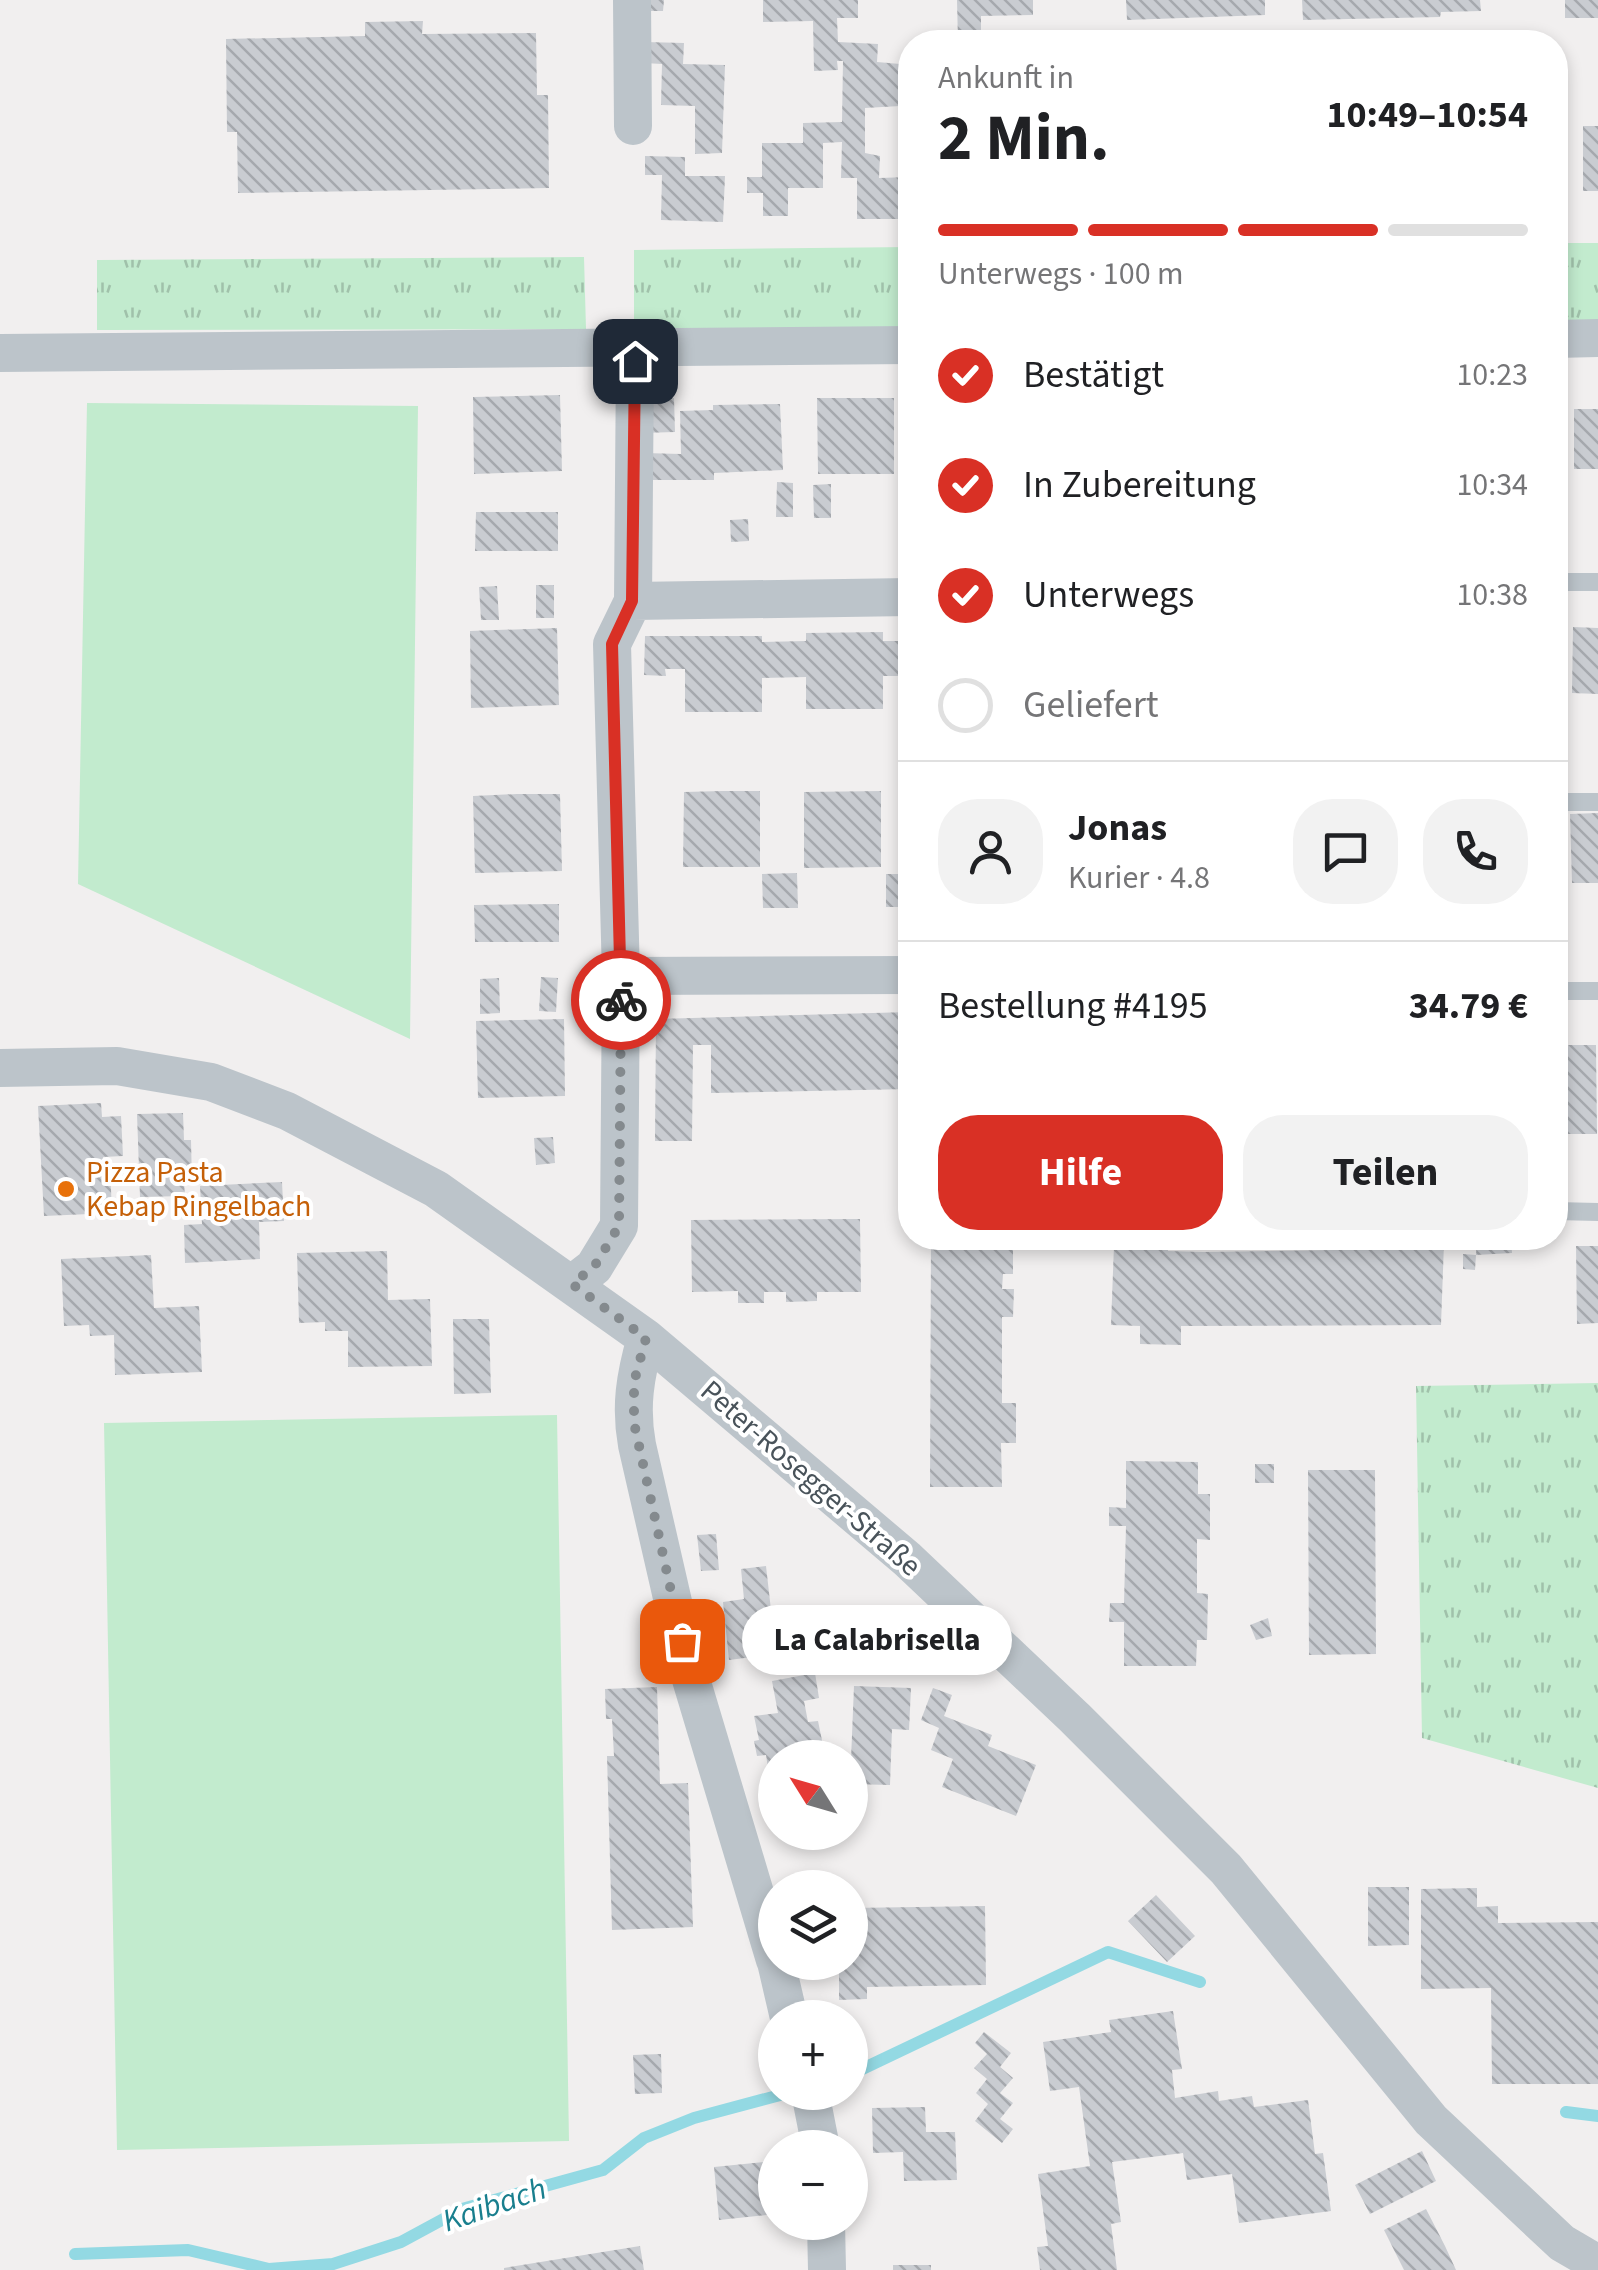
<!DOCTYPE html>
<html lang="de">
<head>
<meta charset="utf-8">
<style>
	:root { --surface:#fff; --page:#f2f2f2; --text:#202124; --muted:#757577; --line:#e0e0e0; --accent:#d93025 }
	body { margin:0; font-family:"Source Sans 3",sans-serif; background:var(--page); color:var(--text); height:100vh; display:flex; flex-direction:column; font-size:38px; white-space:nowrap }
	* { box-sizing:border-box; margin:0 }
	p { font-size:32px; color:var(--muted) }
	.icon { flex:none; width:55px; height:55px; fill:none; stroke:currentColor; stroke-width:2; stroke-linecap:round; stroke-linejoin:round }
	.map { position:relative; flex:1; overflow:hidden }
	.side { position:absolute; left:898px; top:30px; width:670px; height:1220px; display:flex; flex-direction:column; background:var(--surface); border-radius:40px; box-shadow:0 5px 15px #0003 }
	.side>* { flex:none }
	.needle { width:65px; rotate:307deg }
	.buttons { position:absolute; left:758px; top:1740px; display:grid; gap:20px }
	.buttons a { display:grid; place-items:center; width:110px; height:110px; border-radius:50%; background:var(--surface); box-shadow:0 5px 15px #0003; font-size:50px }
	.pin { position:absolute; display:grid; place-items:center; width:85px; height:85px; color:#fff; margin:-42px; border-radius:20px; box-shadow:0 5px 15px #0006 }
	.courier { position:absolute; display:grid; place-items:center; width:100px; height:100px; margin:-50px; border:8px solid #d93025; border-radius:50%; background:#fff; color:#222; box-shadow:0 2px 12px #0007 }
	.bubble { position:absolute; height:70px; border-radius:35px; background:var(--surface); box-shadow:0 5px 15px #0003; font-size:32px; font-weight:700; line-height:70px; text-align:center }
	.headline em { font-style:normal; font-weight:700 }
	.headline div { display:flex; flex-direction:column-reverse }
	.headline { display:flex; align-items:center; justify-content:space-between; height:170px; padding:0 40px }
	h1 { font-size:65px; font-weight:700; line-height:75px }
	.bar { display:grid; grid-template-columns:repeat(4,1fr); gap:15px 10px; align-content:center; height:120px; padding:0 40px }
	.bar i { height:12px; border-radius:8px; background:var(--line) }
	.bar .active { background:var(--accent) }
	.bar p { grid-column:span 4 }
	.line { display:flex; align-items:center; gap:25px; padding:0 40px; border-top:2px solid var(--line) }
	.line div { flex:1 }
	.round { display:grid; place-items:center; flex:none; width:105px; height:105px; border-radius:40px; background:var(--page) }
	ol { padding:0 40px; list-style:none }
	li { display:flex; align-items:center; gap:30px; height:110px }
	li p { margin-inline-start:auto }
	li .icon { padding:10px; border-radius:50%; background:var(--accent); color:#fff; stroke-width:4 }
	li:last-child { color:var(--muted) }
	li i { width:55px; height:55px; border:5px solid var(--line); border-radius:50% }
	.cta { display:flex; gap:20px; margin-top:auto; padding:20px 40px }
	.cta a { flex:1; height:115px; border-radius:40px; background:var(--accent); color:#fff; font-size:40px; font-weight:700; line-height:115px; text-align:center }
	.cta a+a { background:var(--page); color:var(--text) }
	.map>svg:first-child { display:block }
	.grass { fill:url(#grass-tufts) }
	.pitch { fill:#c2ebce }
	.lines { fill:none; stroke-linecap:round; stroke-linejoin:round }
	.stream { stroke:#93d9e3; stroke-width:12 }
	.building { fill:url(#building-back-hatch) }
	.lane { stroke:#bcc4ca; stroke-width:18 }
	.street { stroke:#bcc4ca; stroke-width:38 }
	.done { stroke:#848a8e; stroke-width:10; stroke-dasharray:0 18 }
	.route { stroke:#d93025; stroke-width:12 }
	.food-dot { fill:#e8710a; stroke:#fff; stroke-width:4 }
	.labels { text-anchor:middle; stroke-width:8; stroke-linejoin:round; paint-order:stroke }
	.food-label { font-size:30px; fill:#c56008; stroke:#fff; text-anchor:start }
	.street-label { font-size:30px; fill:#49535a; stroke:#fff }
	.water-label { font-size:32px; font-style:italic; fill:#197f8e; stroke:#fff }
</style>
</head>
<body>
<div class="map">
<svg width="1598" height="2270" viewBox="0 0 1598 2270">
	<defs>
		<pattern id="grass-tufts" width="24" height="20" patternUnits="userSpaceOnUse" patternTransform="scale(2.5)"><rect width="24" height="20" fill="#c2ebce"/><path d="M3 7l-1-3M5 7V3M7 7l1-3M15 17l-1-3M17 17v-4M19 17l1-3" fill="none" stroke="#a0c1aa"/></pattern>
		<pattern id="building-back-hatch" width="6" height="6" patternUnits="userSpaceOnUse" patternTransform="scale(2.5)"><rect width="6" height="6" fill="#c9ccd1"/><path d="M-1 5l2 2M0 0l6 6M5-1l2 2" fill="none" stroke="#a5a8ad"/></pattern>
	</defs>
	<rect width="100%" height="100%" fill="#f1efef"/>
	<path class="grass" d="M 1555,243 L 1598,243 L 1598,338 L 1555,339 Z
		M 910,247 L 910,345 L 634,347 L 634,250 Z
		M 584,257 L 586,329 L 97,330 L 97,260 Z
		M 1598,1383 L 1598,1788 L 1422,1738 L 1416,1386 Z"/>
	<path class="pitch" d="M 87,403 L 418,406 L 410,1039 L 78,884 Z
		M 557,1415 L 569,2141 L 117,2150 L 104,1423 Z"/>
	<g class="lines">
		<path class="stream" d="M 858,2071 L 1108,1952 L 1200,1982
			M 1566,2112 L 1598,2116
			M 75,2254 L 188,2250 L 269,2269 L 333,2264 L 401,2242 L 462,2209 L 603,2170 L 644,2138 L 694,2118 L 784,2094"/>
	</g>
	<path class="building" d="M 646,0 L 664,0 L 663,11 L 646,11 Z
		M 763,0 L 858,0 L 858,18 L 837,18 L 838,42 L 878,44 L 877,62 L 900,64 L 900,106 L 865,108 L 865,153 L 880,156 L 879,178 L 910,177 L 910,219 L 857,219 L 857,178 L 841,178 L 842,142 L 823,143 L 823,188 L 788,188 L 788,216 L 763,216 L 763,193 L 747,193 L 747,177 L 762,177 L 762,143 L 803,143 L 803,123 L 842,122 L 843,61 L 837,61 L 838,70 L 814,71 L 813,21 L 763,22 Z
		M 957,0 L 1033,0 L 1033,15 L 981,16 L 981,42 L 958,42 Z
		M 1126,0 L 1265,0 L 1265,15 L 1127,20 Z
		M 1302,0 L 1480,0 L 1481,11 L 1441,12 L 1440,17 L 1303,20 Z
		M 1565,0 L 1598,0 L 1598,18 L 1565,18 Z
		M 423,21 L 422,34 L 536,33 L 537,95 L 548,95 L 549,188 L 238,193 L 237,132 L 227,132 L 226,39 L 365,36 L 365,22 Z
		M 645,42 L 684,43 L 683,64 L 725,65 L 722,153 L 695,154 L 695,106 L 661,105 L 662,64 L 644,63 Z
		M 1583,126 L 1598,126 L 1598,191 L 1583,191 Z
		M 645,156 L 685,157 L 685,176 L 725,176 L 723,222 L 661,220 L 662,175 L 645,175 Z
		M 560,395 L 562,471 L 474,474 L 473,397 Z
		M 674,398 L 675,432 L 642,433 L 642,399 Z
		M 817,398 L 894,398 L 894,474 L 818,474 Z
		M 780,404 L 783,470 L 714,473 L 714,480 L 643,480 L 644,453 L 681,454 L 680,411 L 713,410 L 713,405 Z
		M 1574,409 L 1598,409 L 1598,469 L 1574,469 Z
		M 777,482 L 793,483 L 793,517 L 776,517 Z
		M 831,484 L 831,518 L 814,518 L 813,485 Z
		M 476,512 L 558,512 L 558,551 L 475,551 Z
		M 748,519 L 749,541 L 731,542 L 730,520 Z
		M 536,585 L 554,585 L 554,618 L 536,618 Z
		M 497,586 L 499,620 L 481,620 L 479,587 Z
		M 1573,627 L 1598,628 L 1598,694 L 1572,693 Z
		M 557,628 L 559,705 L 471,708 L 470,631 Z
		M 883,632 L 883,641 L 900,641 L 900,676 L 883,676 L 883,709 L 806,709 L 806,677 L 762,678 L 762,712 L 685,712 L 685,669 L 665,669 L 666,676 L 644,675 L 645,636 L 762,636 L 762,642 L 806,641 L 806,633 Z
		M 722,791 L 760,791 L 760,867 L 683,867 L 684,792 Z
		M 881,791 L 881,867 L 804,868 L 804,792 Z
		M 517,794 L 560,794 L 562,871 L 475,873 L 473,796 Z
		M 1598,813 L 1598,883 L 1572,883 L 1570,814 Z
		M 797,873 L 798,908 L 763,908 L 762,874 Z
		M 886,874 L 910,874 L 910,907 L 886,907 Z
		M 559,904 L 559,942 L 475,942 L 474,905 Z
		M 541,977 L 558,978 L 556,1012 L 539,1011 Z
		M 499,978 L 500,1013 L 480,1014 L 480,979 Z
		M 910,1012 L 910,1089 L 711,1093 L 711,1045 L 693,1045 L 692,1141 L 655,1141 L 656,1019 Z
		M 564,1019 L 565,1096 L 478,1098 L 476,1021 Z
		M 1555,1045 L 1596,1045 L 1597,1134 L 1555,1134 Z
		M 101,1103 L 102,1117 L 121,1116 L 123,1156 L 103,1157 L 104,1167 L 110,1166 L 112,1213 L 44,1216 L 38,1106 Z
		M 183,1113 L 184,1140 L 191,1140 L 192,1183 L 184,1183 L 185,1196 L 140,1197 L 137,1114 Z
		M 553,1137 L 555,1163 L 536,1165 L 534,1138 Z
		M 282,1182 L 284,1221 L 259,1222 L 260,1259 L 185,1263 L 184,1225 L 202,1224 L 200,1186 Z
		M 860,1219 L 861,1292 L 817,1292 L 817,1301 L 786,1302 L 786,1292 L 764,1292 L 764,1303 L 738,1303 L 738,1291 L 692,1292 L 691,1220 Z
		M 931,1238 L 1004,1238 L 1004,1246 L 1013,1246 L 1013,1274 L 1003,1274 L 1002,1289 L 1014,1289 L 1013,1317 L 1002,1317 L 1002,1403 L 1016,1403 L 1016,1443 L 1001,1443 L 1002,1487 L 930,1487 Z
		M 1148,1238 L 1169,1238 L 1168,1251 L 1203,1252 L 1334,1250 L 1444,1243 L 1441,1325 L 1181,1326 L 1181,1345 L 1140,1344 L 1140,1326 L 1111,1325 L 1114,1245 L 1148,1246 Z
		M 1477,1238 L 1511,1238 L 1512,1253 L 1476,1255 Z
		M 1576,1246 L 1598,1246 L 1598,1323 L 1577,1324 Z
		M 387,1251 L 388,1300 L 430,1299 L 432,1366 L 348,1367 L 348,1331 L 325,1331 L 325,1322 L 299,1323 L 297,1253 Z
		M 1463,1254 L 1476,1255 L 1475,1270 L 1463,1269 Z
		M 151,1255 L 154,1308 L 199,1306 L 202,1372 L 115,1375 L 114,1335 L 90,1336 L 89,1325 L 64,1326 L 61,1259 Z
		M 453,1319 L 489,1319 L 491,1393 L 454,1394 Z
		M 1126,1461 L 1198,1462 L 1198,1494 L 1210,1494 L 1210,1540 L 1197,1539 L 1197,1593 L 1208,1594 L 1207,1640 L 1197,1640 L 1196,1666 L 1124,1666 L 1124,1622 L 1109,1622 L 1110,1603 L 1124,1603 L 1126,1526 L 1109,1526 L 1109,1507 L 1126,1508 Z
		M 1255,1464 L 1274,1464 L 1274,1483 L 1255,1483 Z
		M 1308,1470 L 1375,1470 L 1376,1654 L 1309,1655 Z
		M 716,1534 L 719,1570 L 701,1571 L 697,1535 Z
		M 766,1566 L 776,1654 L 729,1660 L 723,1602 L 744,1599 L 741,1569 Z
		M 1268,1618 L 1272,1636 L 1256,1640 L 1250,1625 Z
		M 815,1673 L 819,1698 L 804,1701 L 808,1722 L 818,1721 L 825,1755 L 775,1758 L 775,1781 L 770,1781 L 766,1755 L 757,1756 L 754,1741 L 759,1740 L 754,1716 L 778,1713 L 772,1681 Z
		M 854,1686 L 911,1688 L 909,1730 L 892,1729 L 890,1785 L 850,1784 Z
		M 657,1687 L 660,1784 L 688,1783 L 693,1927 L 612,1930 L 607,1756 L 614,1756 L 612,1719 L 606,1719 L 605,1689 Z
		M 933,1688 L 952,1695 L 944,1716 L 992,1735 L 988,1746 L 1036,1765 L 1016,1816 L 942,1787 L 953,1759 L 931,1750 L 939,1728 L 921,1720 Z
		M 793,1832 L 827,1832 L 827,1841 L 793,1840 Z
		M 1368,1887 L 1409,1887 L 1409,1945 L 1368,1946 Z
		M 1477,1888 L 1477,1907 L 1498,1906 L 1498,1923 L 1598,1922 L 1598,2084 L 1492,2084 L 1491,1988 L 1421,1989 L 1421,1889 Z
		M 1156,1895 L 1195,1936 L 1167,1962 L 1128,1921 Z
		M 985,1906 L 986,1985 L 867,1987 L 867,1999 L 839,2000 L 839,1962 L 850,1962 L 850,1908 Z
		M 1173,2011 L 1182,2069 L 1172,2070 L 1175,2098 L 1218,2091 L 1219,2101 L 1252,2096 L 1254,2107 L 1308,2100 L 1315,2154 L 1323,2153 L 1331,2211 L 1239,2223 L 1232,2174 L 1187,2180 L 1183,2153 L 1112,2162 L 1121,2222 L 1111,2224 L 1117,2270 L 1040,2270 L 1037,2247 L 1048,2246 L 1038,2174 L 1090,2166 L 1079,2087 L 1050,2091 L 1043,2042 L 1111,2032 L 1109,2020 Z
		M 984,2032 L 1011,2053 L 1000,2067 L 1013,2078 L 1000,2093 L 1013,2103 L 1000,2119 L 1013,2129 L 1002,2143 L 975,2121 L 988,2104 L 976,2093 L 987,2079 L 974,2068 L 987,2054 L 975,2043 Z
		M 661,2054 L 662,2093 L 635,2094 L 633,2055 Z
		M 925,2107 L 926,2132 L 955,2132 L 957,2180 L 904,2181 L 903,2152 L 873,2153 L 872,2108 Z
		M 1422,2151 L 1436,2181 L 1370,2214 L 1355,2185 Z
		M 775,2161 L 775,2214 L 719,2220 L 714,2167 Z
		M 1426,2209 L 1445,2246 L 1456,2270 L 1404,2270 L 1384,2230 Z
		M 640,2246 L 644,2270 L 504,2270 L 504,2268 Z
		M 893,2265 L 931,2265 L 931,2270 L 893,2270 Z"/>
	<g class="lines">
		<path class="lane" d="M 1555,582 L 1598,582
			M 1555,802 L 1598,802
			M 1555,991 L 1598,991
			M 1555,1211 L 1598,1212"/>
		<path class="street" d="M 632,0 L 633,126
			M 1555,339 L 1598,338
			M 0,353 L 910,345
			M 633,601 L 910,597
			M 621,976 L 910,975
			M 0,1068 L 117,1066 L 211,1082 L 287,1111 L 436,1189 L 646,1338 L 907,1559 L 1075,1718 L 1226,1869 L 1431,2120 L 1562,2243 L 1598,2264
			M 572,1284 L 594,1267 L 619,1226 L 621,976 L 612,644 L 633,601 L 635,361
			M 646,1338 C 635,1376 630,1407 637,1445 L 690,1676 L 775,1960
			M 776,1962 L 789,2018
			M 810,2092 L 821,2148
			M 826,2222 L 827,2270"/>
	</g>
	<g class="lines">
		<path class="done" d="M 621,1000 L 619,1226 L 594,1267 L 572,1284 L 646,1338 L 634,1382 L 634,1423 L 682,1641"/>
		<path class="route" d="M 621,1000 L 612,644 L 632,601 L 635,361"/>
	</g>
	<circle class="food-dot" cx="66" cy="1189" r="10"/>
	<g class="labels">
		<g class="food-label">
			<text x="86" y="1182">Pizza Pasta<tspan x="86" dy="34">Kebap Ringelbach</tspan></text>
		</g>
		<g class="street-label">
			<text transform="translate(811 1478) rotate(41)" y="10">Peter-Rosegger-Straße</text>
		</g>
		<g class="water-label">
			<text transform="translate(494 2204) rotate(-19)" y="11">Kaibach</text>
		</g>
	</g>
</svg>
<div class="buttons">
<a><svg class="needle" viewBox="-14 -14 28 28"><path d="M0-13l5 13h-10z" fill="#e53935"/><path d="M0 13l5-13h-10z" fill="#757577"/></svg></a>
<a><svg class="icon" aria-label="layers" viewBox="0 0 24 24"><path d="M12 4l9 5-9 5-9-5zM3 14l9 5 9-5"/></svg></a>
<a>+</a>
<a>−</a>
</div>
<div class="pin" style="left:682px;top:1641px;background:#ea580c"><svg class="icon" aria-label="bag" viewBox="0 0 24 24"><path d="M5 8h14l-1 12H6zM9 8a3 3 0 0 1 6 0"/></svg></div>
<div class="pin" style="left:635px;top:361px;background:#1f2937"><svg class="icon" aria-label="home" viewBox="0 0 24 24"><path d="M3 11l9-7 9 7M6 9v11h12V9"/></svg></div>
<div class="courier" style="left:621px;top:1000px"><svg class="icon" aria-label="bike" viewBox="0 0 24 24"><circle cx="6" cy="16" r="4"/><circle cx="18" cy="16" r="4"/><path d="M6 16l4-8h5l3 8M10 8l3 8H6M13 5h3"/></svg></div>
<div class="bubble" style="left:742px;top:1605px;width:270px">La Calabrisella</div>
<section class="side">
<div class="headline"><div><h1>2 Min.</h1><p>Ankunft in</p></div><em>10:49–10:54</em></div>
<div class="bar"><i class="active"></i><i class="active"></i><i class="active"></i><i></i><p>Unterwegs · 100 m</p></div>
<ol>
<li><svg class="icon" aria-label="check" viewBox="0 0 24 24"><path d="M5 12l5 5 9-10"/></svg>Bestätigt<p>10:23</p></li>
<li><svg class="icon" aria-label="check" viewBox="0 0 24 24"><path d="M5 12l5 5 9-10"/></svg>In Zubereitung<p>10:34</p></li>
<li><svg class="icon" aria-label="check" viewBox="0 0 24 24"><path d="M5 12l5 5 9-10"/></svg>Unterwegs<p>10:38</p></li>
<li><i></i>Geliefert</li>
</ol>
<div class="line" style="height:180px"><a class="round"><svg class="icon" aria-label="person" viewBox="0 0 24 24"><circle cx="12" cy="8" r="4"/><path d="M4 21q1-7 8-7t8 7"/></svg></a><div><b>Jonas</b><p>Kurier · 4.8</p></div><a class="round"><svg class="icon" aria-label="chat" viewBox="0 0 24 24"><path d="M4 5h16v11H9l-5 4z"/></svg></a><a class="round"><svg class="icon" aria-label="phone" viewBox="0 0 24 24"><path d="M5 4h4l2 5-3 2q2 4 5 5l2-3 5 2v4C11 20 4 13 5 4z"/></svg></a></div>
<div class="line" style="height:130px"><div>Bestellung #4195</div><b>34.79 €</b></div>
<div class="cta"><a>Hilfe</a><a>Teilen</a></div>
</section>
</div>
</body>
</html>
